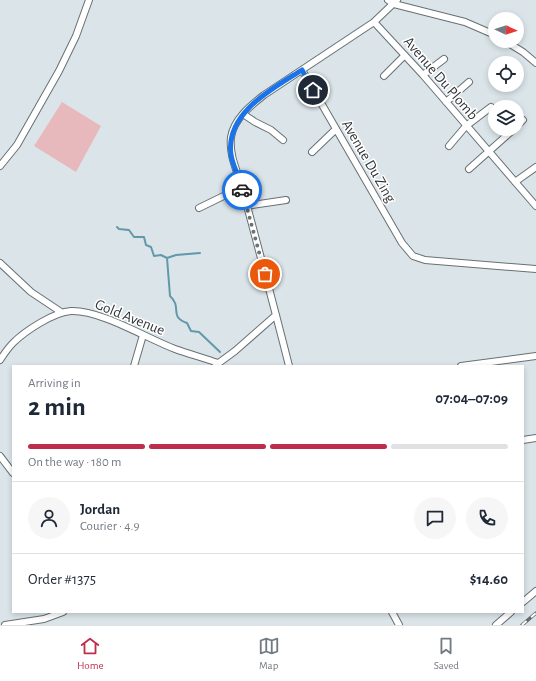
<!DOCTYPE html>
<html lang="en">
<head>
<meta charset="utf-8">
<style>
	:root { --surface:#fff; --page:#f6f6f7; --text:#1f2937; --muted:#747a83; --line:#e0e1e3; --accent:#be2e4c }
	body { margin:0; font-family:"Alegreya Sans",sans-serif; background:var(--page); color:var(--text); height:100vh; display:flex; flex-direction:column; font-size:15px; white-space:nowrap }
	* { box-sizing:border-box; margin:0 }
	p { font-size:13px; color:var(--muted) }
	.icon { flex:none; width:22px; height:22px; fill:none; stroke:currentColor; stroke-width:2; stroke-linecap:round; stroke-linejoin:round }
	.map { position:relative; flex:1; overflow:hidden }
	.sheet { position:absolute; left:12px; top:365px; width:512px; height:248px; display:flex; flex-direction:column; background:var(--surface); border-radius:0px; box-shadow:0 2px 6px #0003 }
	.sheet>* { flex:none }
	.needle { width:26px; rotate:94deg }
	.tools { position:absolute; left:488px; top:12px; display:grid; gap:8px }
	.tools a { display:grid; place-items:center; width:36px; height:36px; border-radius:50%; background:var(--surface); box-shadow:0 2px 6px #0003; font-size:20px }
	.pin { position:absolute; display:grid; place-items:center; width:34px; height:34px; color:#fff; margin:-17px; border:2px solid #fff; border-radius:50%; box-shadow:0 1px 4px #0007 }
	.courier { position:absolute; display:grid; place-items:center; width:40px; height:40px; margin:-20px; border:3px solid #1a73e8; border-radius:50%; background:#fff; color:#222; box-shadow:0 1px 5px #0007 }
	.head em { font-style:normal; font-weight:700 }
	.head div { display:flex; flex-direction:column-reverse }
	.head { display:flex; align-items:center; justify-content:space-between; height:68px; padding:0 16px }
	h1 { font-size:26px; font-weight:700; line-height:30px }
	.bar { display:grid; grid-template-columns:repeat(4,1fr); gap:6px 4px; align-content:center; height:48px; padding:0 16px }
	.bar i { height:5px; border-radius:3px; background:var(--line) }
	.bar .on { background:var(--accent) }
	.bar p { grid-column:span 4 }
	.line { display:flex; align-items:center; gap:10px; padding:0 16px; border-top:1px solid var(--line) }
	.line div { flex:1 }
	.round { display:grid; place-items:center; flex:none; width:42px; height:42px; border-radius:21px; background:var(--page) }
	.tab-bar { display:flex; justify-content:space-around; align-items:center; height:56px; border-top:1px solid var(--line); background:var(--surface); font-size:11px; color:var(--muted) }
	.tab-bar a { display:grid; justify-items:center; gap:2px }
	.tab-bar .on { color:var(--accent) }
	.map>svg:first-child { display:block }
	.green { fill:#e7b9bc }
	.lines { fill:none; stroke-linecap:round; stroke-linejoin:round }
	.stream { stroke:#6398ab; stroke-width:2 }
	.street-casing { stroke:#677073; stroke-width:8 }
	.street { stroke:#fff; stroke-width:6 }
	.rail-casing { stroke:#646a6d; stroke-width:3.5 }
	.rail { stroke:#fff; stroke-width:2; stroke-dasharray:6; stroke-linecap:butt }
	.done { stroke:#6c7375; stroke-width:4; stroke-dasharray:0 7.2 }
	.route { stroke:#1a73e8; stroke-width:5 }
	.labels { text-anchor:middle; stroke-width:3; stroke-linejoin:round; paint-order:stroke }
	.street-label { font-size:15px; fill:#313537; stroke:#fff }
</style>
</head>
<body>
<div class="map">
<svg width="536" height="625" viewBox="0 0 536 625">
	<rect width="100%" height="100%" fill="#dbe5e9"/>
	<path class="green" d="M 62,102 L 101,126 L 76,172 L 34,146 Z"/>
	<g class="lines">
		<path class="stream" d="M 117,227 L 119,229 L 129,230 L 134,237 L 144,237 L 146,245 L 151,247 L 154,256 L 161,255 L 167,258 L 170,296 C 183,308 168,316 187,323 L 191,331 L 199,332 L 220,352
			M 167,258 L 176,255 L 200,253"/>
		<g class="street-casing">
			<path id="street" d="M 388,0 L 394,4 L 465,22 L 495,35
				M 374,22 L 423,75 L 536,206
				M 505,41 L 523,52 L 536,63
				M 302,70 L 402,243 L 413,256 L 425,260 L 536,269
				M 423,75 L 444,59
				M 384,76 L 404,56
				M 446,102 L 469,82
				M 243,114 L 255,122 L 271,130 L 283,140
				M 517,126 L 523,120
				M 449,146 L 466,126 L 491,107
				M 312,152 L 336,129
				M 0,166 L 17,145 L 59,71 L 76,36 L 89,0
				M 469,169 L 514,129
				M 515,182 L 536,167
				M 246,206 L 286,200
				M 199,208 L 242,187
				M 0,263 L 31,292 L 61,312
				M 0,360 C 4,354 8,348 13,343 C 25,331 54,312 71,311 C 101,310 146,338 175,349 C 189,354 204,358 218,363
				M 216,365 L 235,351 L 276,315
				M 134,366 L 143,335
				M 289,366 C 274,306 258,247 242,187 C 237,170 229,156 231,137 C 234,119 250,106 264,95 L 374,22 L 397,0
				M 461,366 L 536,356
				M 523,440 L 536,438
				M 0,456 L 13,473
				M 523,602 L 536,591
				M 392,612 L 399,625
				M 5,625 L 44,619 L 63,612
				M 496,625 L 511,612"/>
		</g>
		<use href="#street" class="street"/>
		<g class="rail-casing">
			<path id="rail" d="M 522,625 L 536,613"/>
		</g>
		<use href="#rail" class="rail"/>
	</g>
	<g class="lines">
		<path class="done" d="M 242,190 L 265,274"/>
		<path class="route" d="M 242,190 C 240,178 233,167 231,155 C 225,113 272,89 302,70 L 313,90"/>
	</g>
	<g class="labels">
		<g class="street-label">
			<text transform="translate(441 78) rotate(49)" y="5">Avenue Du Plomb</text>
			<text transform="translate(369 161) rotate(60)" y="5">Avenue Du Zing</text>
			<text transform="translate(130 317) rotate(22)" y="5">Gold Avenue</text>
		</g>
	</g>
</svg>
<div class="tools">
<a><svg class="needle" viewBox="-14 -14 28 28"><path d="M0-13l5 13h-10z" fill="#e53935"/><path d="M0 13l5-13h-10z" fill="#747a83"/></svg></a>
<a><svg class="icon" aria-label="locate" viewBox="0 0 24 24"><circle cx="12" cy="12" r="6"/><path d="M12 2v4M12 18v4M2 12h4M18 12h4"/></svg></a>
<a><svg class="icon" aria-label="layers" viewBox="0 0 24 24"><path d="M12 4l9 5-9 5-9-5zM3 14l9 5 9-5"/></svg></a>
</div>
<div class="pin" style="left:265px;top:274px;background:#ea580c"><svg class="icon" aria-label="bag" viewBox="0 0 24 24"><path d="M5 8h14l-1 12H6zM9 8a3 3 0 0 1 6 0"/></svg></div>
<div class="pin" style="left:313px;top:90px;background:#1f2937"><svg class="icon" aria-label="home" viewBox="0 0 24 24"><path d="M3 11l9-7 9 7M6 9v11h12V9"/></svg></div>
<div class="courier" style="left:242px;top:190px"><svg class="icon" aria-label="car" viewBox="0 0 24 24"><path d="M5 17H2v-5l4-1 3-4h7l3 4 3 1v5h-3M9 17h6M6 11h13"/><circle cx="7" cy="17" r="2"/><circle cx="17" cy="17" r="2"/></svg></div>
<section class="sheet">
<div class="head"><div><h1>2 min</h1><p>Arriving in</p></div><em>07:04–07:09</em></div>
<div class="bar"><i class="on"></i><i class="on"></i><i class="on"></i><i></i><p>On the way · 180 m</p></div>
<div class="line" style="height:72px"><a class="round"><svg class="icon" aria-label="person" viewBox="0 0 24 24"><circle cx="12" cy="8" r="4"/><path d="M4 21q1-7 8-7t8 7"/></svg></a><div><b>Jordan</b><p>Courier · 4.9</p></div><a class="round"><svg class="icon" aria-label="chat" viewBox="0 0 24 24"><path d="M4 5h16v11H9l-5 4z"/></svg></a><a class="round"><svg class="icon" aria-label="phone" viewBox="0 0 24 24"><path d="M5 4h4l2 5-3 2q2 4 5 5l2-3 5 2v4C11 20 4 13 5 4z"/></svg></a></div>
<div class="line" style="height:52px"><div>Order #1375</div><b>$14.60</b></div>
</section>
</div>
<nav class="tab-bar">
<a class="on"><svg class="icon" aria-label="home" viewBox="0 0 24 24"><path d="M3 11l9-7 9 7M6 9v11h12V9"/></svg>Home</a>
<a><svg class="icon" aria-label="map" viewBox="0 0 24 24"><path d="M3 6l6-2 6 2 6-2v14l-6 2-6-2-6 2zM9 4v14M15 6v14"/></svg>Map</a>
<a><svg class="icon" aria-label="saved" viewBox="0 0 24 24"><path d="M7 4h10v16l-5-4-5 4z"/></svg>Saved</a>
</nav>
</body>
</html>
